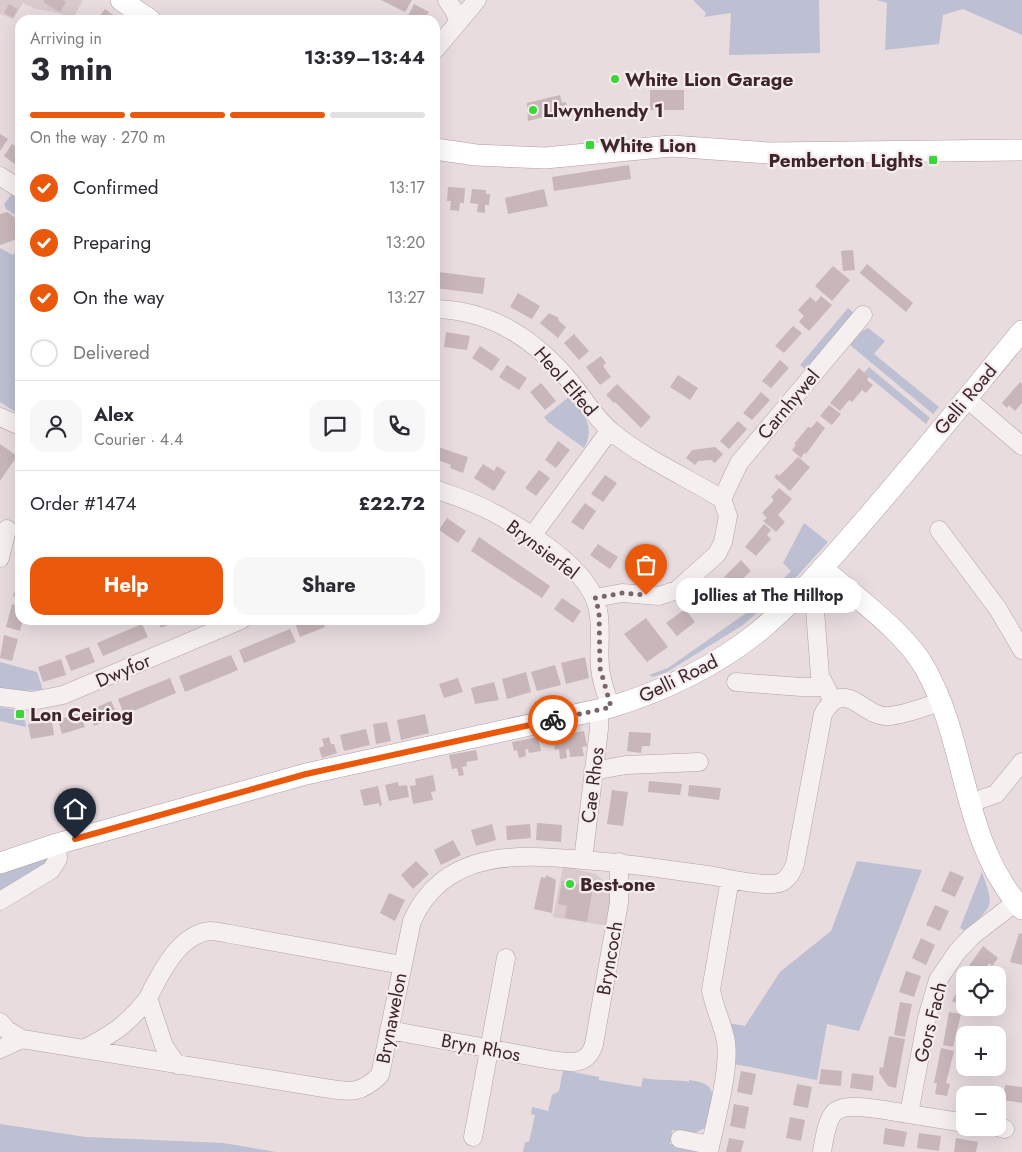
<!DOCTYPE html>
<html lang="en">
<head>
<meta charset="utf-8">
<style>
	:root { --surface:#fff; --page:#f7f7f7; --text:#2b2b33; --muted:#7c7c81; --line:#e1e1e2; --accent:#ea580c }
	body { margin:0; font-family:Jost,sans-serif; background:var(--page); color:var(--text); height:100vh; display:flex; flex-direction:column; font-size:19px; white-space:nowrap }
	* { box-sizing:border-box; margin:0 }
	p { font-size:16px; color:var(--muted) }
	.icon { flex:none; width:28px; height:28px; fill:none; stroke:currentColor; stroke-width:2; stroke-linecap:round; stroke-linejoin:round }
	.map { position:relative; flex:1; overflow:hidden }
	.details { position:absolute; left:15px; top:15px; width:425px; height:610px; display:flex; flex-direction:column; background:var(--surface); border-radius:15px; box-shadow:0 5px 20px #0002 }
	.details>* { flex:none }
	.buttons { position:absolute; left:956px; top:966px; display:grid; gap:10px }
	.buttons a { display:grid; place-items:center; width:50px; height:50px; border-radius:10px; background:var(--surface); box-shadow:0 5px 20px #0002; font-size:25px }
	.pin { position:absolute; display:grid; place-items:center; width:42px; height:42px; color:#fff; margin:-51px -21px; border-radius:50% 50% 50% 0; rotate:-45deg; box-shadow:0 0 5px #0007 }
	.pin .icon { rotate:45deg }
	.courier { position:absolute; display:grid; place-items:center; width:50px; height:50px; margin:-25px; border:4px solid #ea580c; border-radius:50%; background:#fff; color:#222; box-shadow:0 1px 6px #0007 }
	.bubble { position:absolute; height:35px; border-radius:15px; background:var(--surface); box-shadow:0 5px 20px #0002; font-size:16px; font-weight:700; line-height:35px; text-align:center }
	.overview em { font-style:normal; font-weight:700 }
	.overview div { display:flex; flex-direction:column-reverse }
	.overview { display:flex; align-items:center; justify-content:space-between; height:85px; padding:0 15px }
	h1 { font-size:32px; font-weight:700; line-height:38px }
	.bar { display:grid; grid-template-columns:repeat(4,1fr); gap:8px 5px; align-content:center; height:60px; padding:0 15px }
	.bar i { height:6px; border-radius:4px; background:var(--line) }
	.bar .selected { background:var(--accent) }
	.bar p { grid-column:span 4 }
	.line { display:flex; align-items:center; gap:12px; padding:0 15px; border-top:1px solid var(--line) }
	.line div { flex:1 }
	.round { display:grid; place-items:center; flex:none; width:52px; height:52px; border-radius:15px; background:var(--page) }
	ol { padding:0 15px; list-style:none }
	li { display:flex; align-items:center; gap:15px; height:55px }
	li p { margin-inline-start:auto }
	li .icon { padding:5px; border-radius:50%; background:var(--accent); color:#fff; stroke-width:4 }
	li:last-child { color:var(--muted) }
	li i { width:28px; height:28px; border:2px solid var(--line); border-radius:50% }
	.primary-button { display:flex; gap:10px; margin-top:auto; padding:10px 15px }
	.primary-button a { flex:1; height:58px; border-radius:15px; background:var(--accent); color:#fff; font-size:20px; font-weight:700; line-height:58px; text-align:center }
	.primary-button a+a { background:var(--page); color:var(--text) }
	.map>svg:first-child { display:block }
	.built { fill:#dacace }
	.green { fill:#bdbfd2 }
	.building { fill:#c8b6ba }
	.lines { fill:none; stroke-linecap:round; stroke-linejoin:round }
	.minor-casing { stroke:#b2a1a5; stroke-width:19 }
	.major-casing { stroke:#b49ba1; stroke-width:22 }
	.minor { stroke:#f6eff0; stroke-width:18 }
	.major { stroke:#fff; stroke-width:21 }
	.done { stroke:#7a656a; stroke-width:5; stroke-dasharray:0 9 }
	.route { stroke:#ea580c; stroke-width:6 }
	.poi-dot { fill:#37d737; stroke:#f5ecee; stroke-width:2 }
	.labels { text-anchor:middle; stroke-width:4.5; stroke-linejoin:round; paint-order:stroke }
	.poi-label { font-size:19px; font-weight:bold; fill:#3f252b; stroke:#f5ecee; text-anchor:start }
	.street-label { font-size:19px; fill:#3f252b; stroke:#f5ecee }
</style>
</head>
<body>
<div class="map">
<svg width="1022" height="1152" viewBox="0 0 1022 1152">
	<rect width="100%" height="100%" fill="#e8dcdf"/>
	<path class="built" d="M 0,0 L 83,0 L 72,20 L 59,13 L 36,9 L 23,3 L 13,19 L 0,14 Z
		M 563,866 L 596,874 L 607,884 L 611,895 L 609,926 L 553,917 Z"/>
	<path class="green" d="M 693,0 L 819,0 L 820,53 L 729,55 L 731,13 L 704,17 L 706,13 Z
		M 876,0 L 1022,0 L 1022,35 L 963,9 L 943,15 L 939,44 L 885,50 L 887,3 Z
		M 12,194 L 20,199 L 20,218 L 6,209 L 4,204 Z
		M 0,248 L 13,255 L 16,251 L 20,254 L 20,415 L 0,402 Z
		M 848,308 L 854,313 L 806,370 L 800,365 Z
		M 868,328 L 885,341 L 874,354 L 939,407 L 933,414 L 850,345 L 862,331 Z
		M 869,367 L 930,418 L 926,424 L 864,373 Z
		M 570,396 C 583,412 596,427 584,448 L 548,422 L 544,417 Z
		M 804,523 L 828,542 L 788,586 L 743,625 L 667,672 L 653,677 L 649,675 L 668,668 L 756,606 L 791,571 L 783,563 Z
		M 0,662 L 37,672 L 43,690 L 17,691 L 0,688 Z
		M 0,707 L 23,711 L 26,727 L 0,721 Z
		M 47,858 L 47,865 L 0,894 L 0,874 L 13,867 Z
		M 857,861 L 922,870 L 859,1031 L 827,1024 L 817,1080 L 734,1064 L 728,1023 L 745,1026 L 780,972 L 831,931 Z
		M 982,872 C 995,909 993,905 965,931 L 960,928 Z
		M 563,1070 L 599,1077 L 599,1080 L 641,1087 L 643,1078 C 659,1081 674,1079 689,1082 L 689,1080 C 724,1084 711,1101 705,1128 L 695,1133 L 672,1130 L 670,1144 L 697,1152 L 523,1152 L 525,1142 L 529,1142 L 535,1115 L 531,1114 L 532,1107 L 548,1111 L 552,1095 L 559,1091 Z
		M 0,1124 L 86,1137 L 223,1143 L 276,1152 L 0,1152 Z"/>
	<path class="building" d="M 45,0 L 63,0 L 66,2 L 60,12 L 43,2 Z
		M 381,0 L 412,0 L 405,12 Z
		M 9,4 L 18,9 L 13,18 L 4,13 Z
		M 414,4 L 429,12 L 424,20 L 415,20 L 408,16 Z
		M 105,9 L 120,20 L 96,20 Z
		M 650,90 L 684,90 L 684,110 L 650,110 Z
		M 560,95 L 562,103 L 566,102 L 568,111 L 528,121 L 527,103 Z
		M 0,134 L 8,139 L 0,151 Z
		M 12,144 L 20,150 L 20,164 L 18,162 L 16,165 L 4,156 Z
		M 629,165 L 631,179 L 554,191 L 552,177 Z
		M 448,187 L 465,188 L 464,203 L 460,203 L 459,211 L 450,210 L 451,201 L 447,201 Z
		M 472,189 L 486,190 L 486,194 L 490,194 L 489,205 L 485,205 L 485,213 L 477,212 L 478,204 L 470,203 Z
		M 544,189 L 548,206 L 508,214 L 505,198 Z
		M 7,212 L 20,221 L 20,238 L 0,245 L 0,214 Z
		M 853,250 L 855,270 L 843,271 L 841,251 Z
		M 435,264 L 439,264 L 439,272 L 485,278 L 483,294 L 435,288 Z
		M 867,264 L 913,303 L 906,312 L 860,273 Z
		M 833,266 L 850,280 L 832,301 L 815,286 Z
		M 518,293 L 540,306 L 532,319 L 510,307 Z
		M 821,296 L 832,305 L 809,331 L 799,322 L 804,316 L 798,310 L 810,297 L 816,302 Z
		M 549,313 L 559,318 L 558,320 L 566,327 L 558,338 L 540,323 Z
		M 793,326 L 802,333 L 784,353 L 775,346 Z
		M 446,332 L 470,336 L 467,350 L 444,347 Z
		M 574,334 L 589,351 L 579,360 L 564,343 Z
		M 480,346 L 500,359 L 492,371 L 472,358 Z
		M 601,356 L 606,363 L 603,366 L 611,377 L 600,385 L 586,367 Z
		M 780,360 L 789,368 L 771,388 L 762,381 Z
		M 507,365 L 527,378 L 519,390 L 499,377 Z
		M 859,368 L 869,377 L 867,380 L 873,385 L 866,393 L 862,390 L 852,402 L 849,400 L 840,411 L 830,403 Z
		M 678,375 L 698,388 L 690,400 L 670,387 Z
		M 1020,382 L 1022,384 L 1022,403 L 1015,411 L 1009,405 L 1007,408 L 1002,403 Z
		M 541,383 L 556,401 L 545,410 L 530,392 Z
		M 617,384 L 651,417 L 641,428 L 615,402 L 614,403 L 606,395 Z
		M 761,392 L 770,400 L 752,420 L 743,413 Z
		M 829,405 L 841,414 L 832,425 L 820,416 Z
		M 738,421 L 747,429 L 729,449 L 720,441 Z
		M 817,421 L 825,428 L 806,454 L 804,453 L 801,458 L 792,450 L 796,445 L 794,444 L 808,427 L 811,428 Z
		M 558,441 L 570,450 L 556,468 L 545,460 Z
		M 0,444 L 17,456 L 0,481 Z
		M 435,446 L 468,457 L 463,473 L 450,468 L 451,465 L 435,459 Z
		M 715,447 L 723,454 L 715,463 L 711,460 L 698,461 L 695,465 L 686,458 L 692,450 Z
		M 798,457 L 810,467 L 790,491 L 774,477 L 777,474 L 779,476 Z
		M 483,464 L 494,471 L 497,466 L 506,472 L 494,491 L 474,478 Z
		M 539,470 L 550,478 L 536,496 L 525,488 Z
		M 605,475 L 617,483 L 603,502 L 591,494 Z
		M 779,488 L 792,499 L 778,515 L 785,522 L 776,532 L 763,521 L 767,518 L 762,513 L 774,500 L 771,497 Z
		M 585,503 L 596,511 L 583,530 L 571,522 Z
		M 447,518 L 466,531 L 458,543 L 439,530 Z
		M 764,524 L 771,530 L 767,535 L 771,539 L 756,556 L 745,547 Z
		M 479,537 L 550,586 L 542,598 L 471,551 Z
		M 598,544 L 618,557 L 610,569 L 590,555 Z
		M 741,560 L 751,571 L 734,587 L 724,577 Z
		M 20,575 L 20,598 L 13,596 Z
		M 714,586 L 724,599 L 707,613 L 696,600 Z
		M 562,598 L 581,611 L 573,623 L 554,609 Z
		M 12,604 L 20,607 L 20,620 L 23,620 L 20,631 L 6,627 Z
		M 685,609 L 695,622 L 677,636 L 666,623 Z
		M 646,618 L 668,647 L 647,662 L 624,634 Z
		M 158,620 L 178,620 L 161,628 Z
		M 302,620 L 322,620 L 325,627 L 300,637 L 295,623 Z
		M 142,624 L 148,637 L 103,656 L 97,643 Z
		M 290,629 L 296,642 L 244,663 L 239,650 Z
		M 4,635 L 18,639 L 12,661 L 0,658 Z
		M 89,647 L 95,662 L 71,671 L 65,656 Z
		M 231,655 L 238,670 L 185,692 L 179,676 Z
		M 585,657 L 589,678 L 566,684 L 561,663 Z
		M 61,659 L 66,675 L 43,682 L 38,667 Z
		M 555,665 L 561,685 L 537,691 L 531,672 Z
		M 526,672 L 531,692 L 507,699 L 502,679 Z
		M 170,678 L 176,693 L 124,715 L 118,699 Z
		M 458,678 L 463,692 L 444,698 L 439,684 Z
		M 494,682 L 499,700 L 475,704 L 471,688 Z
		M 111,701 L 118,716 L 94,726 L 88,711 Z
		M 80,713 L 85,727 L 62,734 L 58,720 Z
		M 425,714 L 429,733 L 401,740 L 397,720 Z
		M 52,721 L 54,735 L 31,739 L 28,724 Z
		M 387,722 L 391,741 L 376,744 L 373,724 Z
		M 366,729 L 370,745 L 344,751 L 340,735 Z
		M 584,731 L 587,746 L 582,747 L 584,756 L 570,757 L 569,749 L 566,750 L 567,758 L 560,759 L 559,749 L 555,750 L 553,736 Z
		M 629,732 L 651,733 L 650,746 L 642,746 L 641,753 L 627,751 Z
		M 329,737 L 331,744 L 334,744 L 337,753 L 322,758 L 319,748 L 324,746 L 322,739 Z
		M 538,737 L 541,751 L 529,753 L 528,749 L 525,750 L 526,756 L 519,758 L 517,750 L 514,751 L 512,742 Z
		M 476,750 L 478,760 L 466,762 L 467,766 L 462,767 L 464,775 L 459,776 L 457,768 L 452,769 L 449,755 Z
		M 433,775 L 436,791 L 431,792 L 433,800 L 413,804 L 410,786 L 416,785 L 415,779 Z
		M 649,781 L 682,784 L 680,795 L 648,792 Z
		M 398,782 L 399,786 L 407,785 L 409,797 L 389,801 L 385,785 Z
		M 689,785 L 721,788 L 719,800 L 688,796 Z
		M 378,786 L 382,805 L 379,806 L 379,803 L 364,806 L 360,790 Z
		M 612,790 L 628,792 L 623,826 L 607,824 Z
		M 537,823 L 562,825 L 561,842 L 536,840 Z
		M 492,824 L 496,840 L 476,846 L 471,830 Z
		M 530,824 L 531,838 L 507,840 L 506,826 Z
		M 453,840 L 461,855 L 441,865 L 434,850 Z
		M 416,861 L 429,874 L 413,889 L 401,875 Z
		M 950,871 L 964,877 L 955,897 L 941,891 Z
		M 546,875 L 556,880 L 552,913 L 534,909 L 541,877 L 546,878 Z
		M 562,881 L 593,887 L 587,922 L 565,918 L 567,906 L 558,904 Z
		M 389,893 L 405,900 L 395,921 L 380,913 Z
		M 935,905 L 949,911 L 940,931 L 926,925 Z
		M 1019,933 L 1022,934 L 1022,965 L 1010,962 Z
		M 921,938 L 935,945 L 926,965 L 912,958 Z
		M 983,946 L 998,958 L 992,966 L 989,963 L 981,975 L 969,966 Z
		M 906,971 L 921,976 L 914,997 L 899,992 Z
		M 965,977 L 965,1007 L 952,1001 Z
		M 900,1002 L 912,1004 L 905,1037 L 894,1035 Z
		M 949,1012 L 961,1014 L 953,1047 L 943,1045 Z
		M 889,1036 L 905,1039 L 896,1088 L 888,1086 L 879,1073 L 880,1067 L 883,1068 Z
		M 941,1048 L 954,1051 L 946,1083 L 950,1084 L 947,1096 L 935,1094 L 937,1083 L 934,1083 Z
		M 821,1069 L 842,1071 L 841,1086 L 819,1084 Z
		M 741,1071 L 756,1074 L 752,1095 L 737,1092 Z
		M 852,1073 L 874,1076 L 872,1091 L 850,1088 Z
		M 797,1084 L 812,1087 L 808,1108 L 793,1105 Z
		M 1005,1085 L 1022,1087 L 1022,1103 L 1003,1100 Z
		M 964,1089 L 986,1092 L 985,1095 L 965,1095 L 965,1105 L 962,1104 Z
		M 734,1104 L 749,1107 L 745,1129 L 730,1126 Z
		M 790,1117 L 805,1120 L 801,1141 L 786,1138 Z
		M 885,1128 L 907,1132 L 904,1147 L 883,1144 Z
		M 919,1133 L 941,1136 L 939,1151 L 917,1148 Z
		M 729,1138 L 744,1141 L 741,1152 L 726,1152 Z
		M 956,1138 L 978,1142 L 976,1152 L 954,1152 Z"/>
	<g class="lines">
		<g class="minor-casing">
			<path id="minor" d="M 447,0 L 455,12 L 458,23
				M 435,50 L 477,0
				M 0,176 L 20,189
				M 435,309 C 490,310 534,339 568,379 C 583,397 594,417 612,432 C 645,459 686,477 722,499 L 728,516 L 723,542 L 717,554 L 677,590 L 659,596 L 622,593 L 595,598
				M 966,398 L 1022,446
				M 0,417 L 20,426
				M 435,489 C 454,496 474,502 492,512 C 526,530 591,569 598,610 C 602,628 598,648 600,667 C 601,681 606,694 611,707
				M 722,499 L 739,463 L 863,315
				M 939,530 L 998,609 L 1022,650
				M 532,536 L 610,430
				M 0,558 L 7,529
				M 815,610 L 820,676 L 833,701
				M 736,682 L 801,687 L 825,687
				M 0,697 L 32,701 L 63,695 L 241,620
				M 593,771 L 626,765 L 699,762
				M 970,803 L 996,794 L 1022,762
				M 583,860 L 599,729 L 599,710
				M 0,901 L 51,870 L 58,859 L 57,844
				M 0,1022 L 7,1030 L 22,1039 L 318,1087 C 346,1091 358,1097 380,1075 L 412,921 C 444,849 518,854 583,860 C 627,863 670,870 714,876 C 729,879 769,888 782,882 C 789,878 792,872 795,864 L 823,714 C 846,675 863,719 889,716 C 906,715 925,706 941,702
				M 389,1030 L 551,1060 C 571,1063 588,1066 594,1044 L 619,903 L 619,862
				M 0,1049 L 22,1039
				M 84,1049 C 114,1033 127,1025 148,998
				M 177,1065 L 164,1046 L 148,998 C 160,974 179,934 210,931 C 216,931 224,933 230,934 L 402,965
				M 909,1114 L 965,1123
				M 998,1127 L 1005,1129
				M 473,1137 L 506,958
				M 680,1139 L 710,1145
				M 709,1152 C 715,1122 730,1071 726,1042 C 723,1024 714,1008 711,990 L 730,879
				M 822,1152 C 824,1141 826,1123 833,1114 C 844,1099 891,1112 909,1114 L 927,1018 L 938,980 L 957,952 L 972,936 L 1016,902"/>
		</g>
		<g class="major-casing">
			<path id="major" d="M 121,0 L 150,20
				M 435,149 L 476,155 L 545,158 L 671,146 L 769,153 L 1022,150
				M 822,568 C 854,596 905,632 925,668 C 968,744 961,841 1022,909
				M 0,863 L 57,844 L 306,774 L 611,707 C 663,691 714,667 758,632 C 791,605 822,569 850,537 C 909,470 965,400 1022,331"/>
		</g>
		<use href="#minor" class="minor"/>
		<use href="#major" class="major"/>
	</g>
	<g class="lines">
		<path class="done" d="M 553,720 L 611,707 L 600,668 L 599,611 L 595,598 L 622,593 L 646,595"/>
		<path class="route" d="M 75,839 L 306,774 L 553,720"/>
	</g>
	<g class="poi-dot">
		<circle cx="615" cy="79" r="5"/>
		<circle cx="533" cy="110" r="5"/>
		<rect x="585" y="140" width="10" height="10" rx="2.5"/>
		<rect x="928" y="155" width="10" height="10" rx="2.5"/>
		<rect x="15" y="709" width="10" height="10" rx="2.5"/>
		<circle cx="570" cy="884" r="5"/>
	</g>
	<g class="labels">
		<g class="poi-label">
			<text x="625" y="86">White Lion Garage</text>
			<text x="543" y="117">Llwynhendy 1</text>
			<text x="600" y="152">White Lion</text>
			<text x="923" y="167" text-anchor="end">Pemberton Lights</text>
			<text x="30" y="721">Lon Ceiriog</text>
			<text x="580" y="891">Best-one</text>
		</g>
		<g class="street-label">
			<text transform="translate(566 381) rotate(49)" y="7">Heol Elfed</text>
			<text transform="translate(965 399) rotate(-50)" y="7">Gelli Road</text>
			<text transform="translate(788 404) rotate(-50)" y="7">Carnhywel</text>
			<text transform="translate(543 549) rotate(37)" y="7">Brynsierfel</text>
			<text transform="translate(123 670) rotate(-23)" y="7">Dwyfor</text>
			<text transform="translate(678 678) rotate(-26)" y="7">Gelli Road</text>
			<text transform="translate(592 785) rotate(-83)" y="7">Cae Rhos</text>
			<text transform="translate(609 958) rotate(-80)" y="7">Bryncoch</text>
			<text transform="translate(391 1018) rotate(-79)" y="7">Brynawelon</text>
			<text transform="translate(930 1022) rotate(-76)" y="7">Gors Fach</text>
			<text transform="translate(481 1047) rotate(11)" y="7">Bryn Rhos</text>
		</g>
	</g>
</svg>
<div class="buttons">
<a><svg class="icon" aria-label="locate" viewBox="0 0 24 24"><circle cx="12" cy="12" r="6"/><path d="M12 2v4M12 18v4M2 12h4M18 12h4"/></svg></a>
<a>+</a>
<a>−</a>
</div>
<div class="pin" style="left:646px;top:595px;background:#ea580c"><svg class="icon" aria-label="bag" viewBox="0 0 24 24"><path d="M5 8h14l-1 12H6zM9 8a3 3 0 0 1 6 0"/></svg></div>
<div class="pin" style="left:75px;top:839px;background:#1f2937"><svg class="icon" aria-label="home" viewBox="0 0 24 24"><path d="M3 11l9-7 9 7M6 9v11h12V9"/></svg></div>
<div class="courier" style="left:553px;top:720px"><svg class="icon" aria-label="bike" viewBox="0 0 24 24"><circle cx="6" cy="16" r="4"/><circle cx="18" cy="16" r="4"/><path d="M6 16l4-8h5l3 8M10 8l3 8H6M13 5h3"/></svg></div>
<div class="bubble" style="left:676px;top:578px;width:185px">Jollies at The Hilltop</div>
<section class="details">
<div class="overview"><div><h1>3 min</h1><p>Arriving in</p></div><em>13:39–13:44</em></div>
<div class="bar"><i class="selected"></i><i class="selected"></i><i class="selected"></i><i></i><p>On the way · 270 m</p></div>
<ol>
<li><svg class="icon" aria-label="check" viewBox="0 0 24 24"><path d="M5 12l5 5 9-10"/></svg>Confirmed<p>13:17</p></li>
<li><svg class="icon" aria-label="check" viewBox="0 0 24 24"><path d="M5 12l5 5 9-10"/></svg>Preparing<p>13:20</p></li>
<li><svg class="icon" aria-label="check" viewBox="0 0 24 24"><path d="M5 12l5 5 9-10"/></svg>On the way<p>13:27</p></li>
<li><i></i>Delivered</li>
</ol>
<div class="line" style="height:90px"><a class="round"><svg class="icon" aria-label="person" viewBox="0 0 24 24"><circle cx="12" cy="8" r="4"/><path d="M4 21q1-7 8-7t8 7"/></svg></a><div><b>Alex</b><p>Courier · 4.4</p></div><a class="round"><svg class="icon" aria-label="chat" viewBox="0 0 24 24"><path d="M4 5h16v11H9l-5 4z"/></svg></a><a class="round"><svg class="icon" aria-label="phone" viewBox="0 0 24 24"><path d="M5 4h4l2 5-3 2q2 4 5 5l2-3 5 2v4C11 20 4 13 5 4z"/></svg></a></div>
<div class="line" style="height:65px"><div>Order #1474</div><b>£22.72</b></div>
<div class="primary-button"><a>Help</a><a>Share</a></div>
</section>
</div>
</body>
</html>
